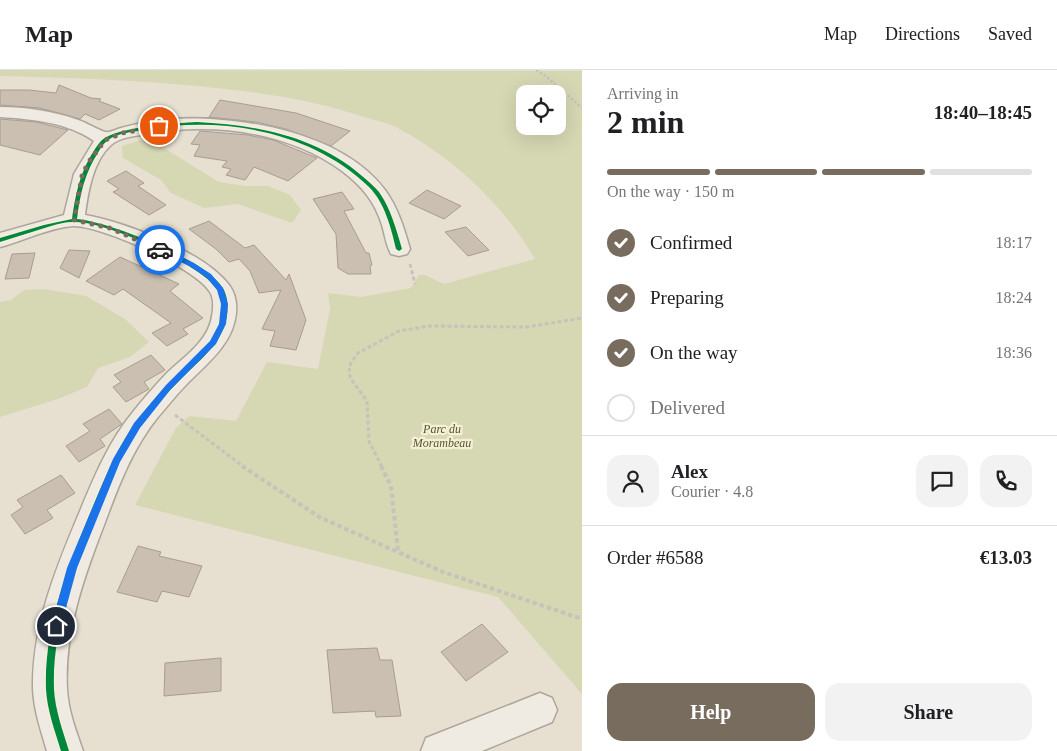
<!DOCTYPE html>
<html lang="en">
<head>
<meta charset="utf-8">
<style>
	:root { --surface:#fff; --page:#f2f2f2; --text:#202124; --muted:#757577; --line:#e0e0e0; --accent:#786c5e }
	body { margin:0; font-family:"Times New Roman",serif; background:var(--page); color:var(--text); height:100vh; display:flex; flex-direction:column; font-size:19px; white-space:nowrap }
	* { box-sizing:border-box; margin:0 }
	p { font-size:16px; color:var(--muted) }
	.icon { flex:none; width:28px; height:28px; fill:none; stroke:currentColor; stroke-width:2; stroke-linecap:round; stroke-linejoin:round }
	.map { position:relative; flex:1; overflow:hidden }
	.details { display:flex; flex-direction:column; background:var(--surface); width:475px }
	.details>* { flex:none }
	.buttons { position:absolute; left:516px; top:15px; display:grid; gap:10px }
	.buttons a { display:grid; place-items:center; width:50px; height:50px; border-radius:10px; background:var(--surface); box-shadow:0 5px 20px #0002; font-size:25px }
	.pin { position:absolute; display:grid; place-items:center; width:42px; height:42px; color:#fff; margin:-21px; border:2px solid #fff; border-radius:50%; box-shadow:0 1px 5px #0007 }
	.courier { position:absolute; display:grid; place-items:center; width:50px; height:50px; margin:-25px; border:4px solid #1a73e8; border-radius:50%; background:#fff; color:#222; box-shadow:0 1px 6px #0007 }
	.headline em { font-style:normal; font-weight:600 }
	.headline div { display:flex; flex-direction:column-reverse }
	.headline { display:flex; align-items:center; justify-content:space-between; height:85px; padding:0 25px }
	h1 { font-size:32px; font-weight:600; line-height:38px }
	.bar { display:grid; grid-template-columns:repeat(4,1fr); gap:8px 5px; align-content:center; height:60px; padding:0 25px }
	.bar i { height:6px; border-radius:4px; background:var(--line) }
	.bar .current { background:var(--accent) }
	.bar p { grid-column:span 4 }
	.line { display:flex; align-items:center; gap:12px; padding:0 25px; border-top:1px solid var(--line) }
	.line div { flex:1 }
	.round { display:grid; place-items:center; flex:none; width:52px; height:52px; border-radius:15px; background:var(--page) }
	ol { padding:0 25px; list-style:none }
	li { display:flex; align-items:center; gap:15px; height:55px }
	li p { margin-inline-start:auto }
	li .icon { padding:5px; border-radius:50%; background:var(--accent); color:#fff; stroke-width:4 }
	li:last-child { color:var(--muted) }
	li i { width:28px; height:28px; border:2px solid var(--line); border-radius:50% }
	.primary-button { display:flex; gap:10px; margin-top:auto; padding:10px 25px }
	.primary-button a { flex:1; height:58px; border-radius:15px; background:var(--accent); color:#fff; font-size:20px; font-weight:600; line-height:58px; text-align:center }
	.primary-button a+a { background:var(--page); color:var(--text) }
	header { display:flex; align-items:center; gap:30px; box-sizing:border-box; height:70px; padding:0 25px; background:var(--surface); border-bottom:1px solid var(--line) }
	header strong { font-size:24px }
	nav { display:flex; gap:28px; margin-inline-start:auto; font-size:18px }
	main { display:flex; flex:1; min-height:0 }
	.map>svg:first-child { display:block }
	.green { fill:#d6d7b3; fill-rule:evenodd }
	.building { fill:#cbbfb2; stroke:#a89c90 }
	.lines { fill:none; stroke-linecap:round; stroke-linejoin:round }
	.minor-casing { stroke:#ada599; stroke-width:3 }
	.path-far2 { stroke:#c8c2b9; stroke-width:2.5; stroke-dasharray:2.5 2; stroke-linecap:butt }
	.path-far1 { stroke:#c8c2b9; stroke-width:3; stroke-dasharray:4 2.5; stroke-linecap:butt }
	.path { stroke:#c8c2b9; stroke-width:4; stroke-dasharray:4.5 3; stroke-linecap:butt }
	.minor { fill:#efebe3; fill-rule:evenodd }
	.cycleway-casing { stroke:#f7eed8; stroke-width:3 }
	.cycleway { fill:#00873e; fill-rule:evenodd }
	.route { fill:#1a73e8 }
	.done { stroke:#786c5e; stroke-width:5; stroke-dasharray:0 9 }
	.labels { text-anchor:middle; stroke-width:4.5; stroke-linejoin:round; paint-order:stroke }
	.park-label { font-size:12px; font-style:italic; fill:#4d5a26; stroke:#f7eed8 }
</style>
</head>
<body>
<header>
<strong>Map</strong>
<nav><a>Map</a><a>Directions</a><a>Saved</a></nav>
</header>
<main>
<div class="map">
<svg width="582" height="681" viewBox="0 0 582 681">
	<rect width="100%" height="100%" fill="#e7e0d1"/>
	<path class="green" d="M 0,0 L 582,1 L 582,624 L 498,527 L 135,435 L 176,358 L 189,346 L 236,351 L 267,292 L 318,299 L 330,239 L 328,223 L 361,227 L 411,218 L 419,205 L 425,205 L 444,214 L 535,189 C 505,137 456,90 403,61 C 391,53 374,50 361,46 C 314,30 265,23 216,18 C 144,10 72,8 0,6 ZM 525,24 L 558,24 L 558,56 L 525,56 Z
		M 142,70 L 164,78 L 219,112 L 246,116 L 268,116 L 290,125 L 301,140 L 292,153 L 238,134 L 204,138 L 171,123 L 161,110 L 123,88 L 122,76 Z
		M 44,219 L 86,226 L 125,249 L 149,272 L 130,287 L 98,298 L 87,317 L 58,329 L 0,347 L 0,232 L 11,230 L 24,220 Z"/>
	<path class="building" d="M 59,15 L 91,28 L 101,29 L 99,31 L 120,39 L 99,50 L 85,44 L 80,49 L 40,38 L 0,35 L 0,20 L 29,20 L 56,23 Z
		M 220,30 L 296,43 L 350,61 L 331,76 L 286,59 L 256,52 L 209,47 Z
		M 0,49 L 36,52 L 68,60 L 40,85 L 0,75 Z
		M 200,61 L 248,65 L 273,70 L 317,88 L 288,111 L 254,97 L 245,110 L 226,105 L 231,99 L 222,97 L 227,91 L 194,86 L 200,75 L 191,74 Z
		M 126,101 L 144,113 L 138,116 L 166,135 L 149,145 L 113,122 L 119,119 L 107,111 Z
		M 427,120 L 461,136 L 444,149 L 409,133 Z
		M 342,122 L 354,139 L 344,141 L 366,183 L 369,183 L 372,195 L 370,196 L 371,204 L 348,204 L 338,198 L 336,164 L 313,129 Z
		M 209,151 L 245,178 L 254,175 L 286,210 L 289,204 L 306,250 L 296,280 L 270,276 L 275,261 L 262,259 L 281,220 L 259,223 L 250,201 L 239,189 L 229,192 L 216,179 L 189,159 Z
		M 466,157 L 489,180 L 468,186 L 445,162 Z
		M 69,180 L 90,181 L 79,208 L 60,198 Z
		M 35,183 L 29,208 L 5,209 L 12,184 Z
		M 120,187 L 179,214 L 170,221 L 203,248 L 183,259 L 188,264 L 167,276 L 152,263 L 171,253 L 123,219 L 114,225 L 86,211 Z
		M 151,285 L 165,300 L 144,312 L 149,319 L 126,332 L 113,317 L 121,312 L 114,305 Z
		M 109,339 L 122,354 L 100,369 L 105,376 L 79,392 L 66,376 L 90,361 L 83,354 Z
		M 61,405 L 75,423 L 47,440 L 53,448 L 25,464 L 11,445 L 23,437 L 17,430 Z
		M 138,476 L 161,482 L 159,486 L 202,496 L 189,527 L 162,521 L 157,532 L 117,522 Z
		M 482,554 L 508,582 L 466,611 L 441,582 Z
		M 377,578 L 380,590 L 392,590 L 401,646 L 376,647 L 375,641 L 333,643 L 327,580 Z
		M 221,588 L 221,621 L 164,626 L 165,593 Z"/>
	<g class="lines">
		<g class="minor-casing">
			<path id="minor" d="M 0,37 C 26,37 53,41 78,50 C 85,52 102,62 106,62 C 109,63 117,59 121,58 C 136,54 153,50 169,49 C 237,45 341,61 385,120 C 398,138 404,158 410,179 L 407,184 L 399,186 L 391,184 C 386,175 385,165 382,155 C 375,132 362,116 342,101 C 287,61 212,52 147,64 C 136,66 120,67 111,75 C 93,91 88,122 85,145 C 124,152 205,182 229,215 C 235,223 237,233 236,243 C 233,275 205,295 185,316 C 175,326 167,337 158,347 C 132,379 118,417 104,455 C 84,507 64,562 67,619 C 68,640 76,661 83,681 L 47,681 C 41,661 34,640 33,619 C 32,556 56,498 80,441 C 94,407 109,371 133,342 C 143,329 154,317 165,305 C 181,289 205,274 211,251 C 213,243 215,230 210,222 C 196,198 100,155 73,156 C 48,158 23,171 0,177 L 0,163 L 64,145 L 74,104 L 94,71 C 67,52 31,49 0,47 Z
				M 540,623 L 552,628 L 557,640 L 552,652 L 482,681 L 421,681 L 426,668 Z"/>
		</g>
		<path class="path-far2" d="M 536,0 L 547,7 L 582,38"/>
		<path class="path-far1" d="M 410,194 L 415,214
			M 175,345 L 244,397
			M 382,397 L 369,371 L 367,331 L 350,308 L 349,296 L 358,283 L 399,261 L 429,256 L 527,257 L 582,248"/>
		<path class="path" d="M 242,396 L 321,448 L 443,502 L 582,549
			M 381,396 L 391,416 L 398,481"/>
		<use href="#minor" class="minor"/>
		<g class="cycleway-casing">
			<path id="cycleway" d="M 197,52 C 256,55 316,66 362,106 C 368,111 374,116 379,122 C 391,139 396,159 402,179 L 399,181 L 396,179 C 391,158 385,133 369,117 C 313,62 224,46 149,59 C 136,62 116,62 106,72 C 103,74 101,78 99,81 C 85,102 80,124 77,149 C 110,152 208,190 224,220 C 228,228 228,238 227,246 C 222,275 196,293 178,312 C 168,322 159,332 150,343 C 125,374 110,410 96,447 C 74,502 52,559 54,619 C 55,640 63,661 69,681 L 61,681 C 55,661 47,640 46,619 C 44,556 68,497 91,441 C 105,408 118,375 140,347 C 151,333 162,320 175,307 C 192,291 213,276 220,252 C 222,242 224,228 217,219 C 200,194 104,150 73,152 C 65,152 58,154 51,156 C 34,161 17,167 0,172 L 0,168 L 44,155 L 72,149 C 76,122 80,102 95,79 C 97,76 99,73 102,70 C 117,57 177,53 197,52 Z"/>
		</g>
		<use href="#cycleway" class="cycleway"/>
	</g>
	<path class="route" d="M 158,178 L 163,178 L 194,193 L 211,204 L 223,218 L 228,234 L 226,254 L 216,274 L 171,319 L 140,358 L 120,392 L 77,498 L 61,556 L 56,561 L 51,556 L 67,498 L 113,389 L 134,353 L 166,315 L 210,271 L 219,254 L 221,234 L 217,220 L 206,207 L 189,196 L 158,181 Z"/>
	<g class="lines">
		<path class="done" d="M 159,56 L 123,63 L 105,70 L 88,93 L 82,106 L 74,150 L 110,158 L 160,180"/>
	</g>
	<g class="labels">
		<g class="park-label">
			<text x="442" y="363">Parc du<tspan x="442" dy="14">Morambeau</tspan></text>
		</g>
	</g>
</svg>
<div class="buttons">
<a><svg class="icon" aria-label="locate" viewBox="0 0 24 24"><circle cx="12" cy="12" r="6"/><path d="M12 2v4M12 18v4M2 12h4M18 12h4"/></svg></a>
</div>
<div class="pin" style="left:159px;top:56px;background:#ea580c"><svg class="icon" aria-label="bag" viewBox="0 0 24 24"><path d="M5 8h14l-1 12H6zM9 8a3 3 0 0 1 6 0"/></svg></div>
<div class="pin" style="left:56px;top:556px;background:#1f2937"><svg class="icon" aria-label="home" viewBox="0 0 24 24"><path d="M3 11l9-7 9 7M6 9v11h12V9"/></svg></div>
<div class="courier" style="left:160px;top:180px"><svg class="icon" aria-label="car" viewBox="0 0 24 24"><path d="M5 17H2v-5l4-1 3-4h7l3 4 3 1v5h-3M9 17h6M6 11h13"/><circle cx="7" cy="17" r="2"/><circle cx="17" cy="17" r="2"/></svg></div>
</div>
<section class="details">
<div class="headline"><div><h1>2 min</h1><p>Arriving in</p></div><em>18:40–18:45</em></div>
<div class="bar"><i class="current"></i><i class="current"></i><i class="current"></i><i></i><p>On the way · 150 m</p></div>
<ol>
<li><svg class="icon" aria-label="check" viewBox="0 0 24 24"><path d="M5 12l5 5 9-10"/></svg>Confirmed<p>18:17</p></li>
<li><svg class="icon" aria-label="check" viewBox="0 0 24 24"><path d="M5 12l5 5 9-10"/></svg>Preparing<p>18:24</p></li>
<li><svg class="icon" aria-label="check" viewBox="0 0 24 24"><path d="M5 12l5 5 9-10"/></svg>On the way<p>18:36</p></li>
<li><i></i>Delivered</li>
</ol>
<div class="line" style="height:90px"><a class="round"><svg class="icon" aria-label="person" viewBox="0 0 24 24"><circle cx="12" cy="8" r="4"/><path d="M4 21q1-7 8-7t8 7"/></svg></a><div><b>Alex</b><p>Courier · 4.8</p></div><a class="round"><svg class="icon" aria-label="chat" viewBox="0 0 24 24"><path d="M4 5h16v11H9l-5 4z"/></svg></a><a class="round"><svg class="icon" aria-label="phone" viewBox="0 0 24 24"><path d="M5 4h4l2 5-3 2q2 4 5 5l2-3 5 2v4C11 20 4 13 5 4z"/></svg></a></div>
<div class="line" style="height:65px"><div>Order #6588</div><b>€13.03</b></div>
<div class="primary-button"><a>Help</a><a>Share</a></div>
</section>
</main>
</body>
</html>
